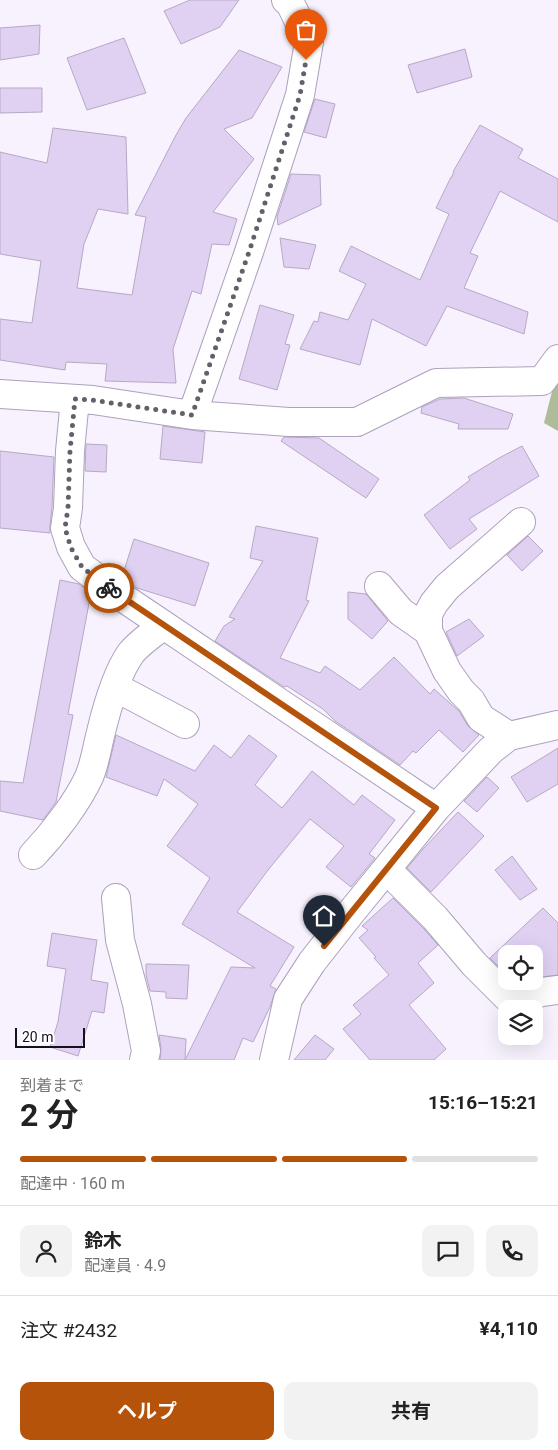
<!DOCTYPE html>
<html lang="ja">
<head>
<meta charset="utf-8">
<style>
	:root { --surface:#fff; --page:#f2f2f2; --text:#222; --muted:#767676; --line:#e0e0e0; --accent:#b45309 }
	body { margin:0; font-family:Roboto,"Noto Sans JP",sans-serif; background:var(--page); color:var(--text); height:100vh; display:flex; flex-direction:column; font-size:19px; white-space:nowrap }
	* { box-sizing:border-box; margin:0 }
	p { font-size:16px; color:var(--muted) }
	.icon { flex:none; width:28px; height:28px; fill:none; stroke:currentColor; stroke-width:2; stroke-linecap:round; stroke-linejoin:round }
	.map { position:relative; height:1060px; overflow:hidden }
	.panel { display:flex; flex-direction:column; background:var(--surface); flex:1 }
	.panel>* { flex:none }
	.tools { position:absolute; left:498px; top:945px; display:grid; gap:10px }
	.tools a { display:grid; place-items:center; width:45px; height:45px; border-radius:10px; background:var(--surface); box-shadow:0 5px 20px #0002; font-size:25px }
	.scale { position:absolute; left:15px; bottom:12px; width:70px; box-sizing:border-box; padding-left:5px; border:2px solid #15111a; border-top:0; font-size:14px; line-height:18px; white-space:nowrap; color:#15111a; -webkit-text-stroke:4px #fff; paint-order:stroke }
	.pin { position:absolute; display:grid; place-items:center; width:42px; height:42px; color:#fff; margin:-51px -21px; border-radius:50% 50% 50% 0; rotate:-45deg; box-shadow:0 0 5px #0007 }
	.pin .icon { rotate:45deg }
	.courier { position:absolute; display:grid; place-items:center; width:50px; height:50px; margin:-25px; border:4px solid #b45309; border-radius:50%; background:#fff; color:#222; box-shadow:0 1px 6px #0007 }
	.head em { font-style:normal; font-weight:700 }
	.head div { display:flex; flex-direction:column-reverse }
	.head { display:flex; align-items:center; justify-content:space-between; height:85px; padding:0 20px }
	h1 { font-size:32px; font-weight:700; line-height:38px }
	.bar { display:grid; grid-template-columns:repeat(4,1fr); gap:8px 5px; align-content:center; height:60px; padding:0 20px }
	.bar i { height:6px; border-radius:4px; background:var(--line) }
	.bar .current { background:var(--accent) }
	.bar p { grid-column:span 4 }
	.line { display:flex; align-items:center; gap:12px; padding:0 20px; border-top:1px solid var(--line) }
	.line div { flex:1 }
	.round { display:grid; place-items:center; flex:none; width:52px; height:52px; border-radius:10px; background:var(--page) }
	.action { display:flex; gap:10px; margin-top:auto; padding:10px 20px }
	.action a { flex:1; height:58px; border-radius:10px; background:var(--accent); color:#fff; font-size:20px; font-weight:700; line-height:58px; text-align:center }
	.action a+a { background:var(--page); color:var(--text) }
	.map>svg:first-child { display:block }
	.forest { fill:#aebc9a }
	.building { fill:#e0d1f3; stroke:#b5a9c4 }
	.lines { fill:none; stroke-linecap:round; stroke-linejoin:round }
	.minor-casing { stroke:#ada1bc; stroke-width:30 }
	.minor { stroke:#fff; stroke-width:28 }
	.done { stroke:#646069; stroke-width:5; stroke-dasharray:0 9 }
	.route { stroke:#b45309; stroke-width:6 }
</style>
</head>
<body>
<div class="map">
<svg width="558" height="1060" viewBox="0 0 558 1060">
	<rect width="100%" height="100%" fill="#f7f2fd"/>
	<path class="forest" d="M 558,368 L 558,431 L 544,423 Z"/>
	<path class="building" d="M 190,0 L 239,0 L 220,27 L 181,44 L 164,11 Z
		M 40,25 L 39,54 L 0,60 L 0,28 Z
		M 124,38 L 146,93 L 87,110 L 67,58 Z
		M 465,49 L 472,77 L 417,93 L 408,65 Z
		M 239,50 L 282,67 L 252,118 L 224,129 L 254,159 L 213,212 L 237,219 L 229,245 L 212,244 L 201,294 L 192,291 L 173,349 L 176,383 L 105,381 L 107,364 L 66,362 L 65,370 L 0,360 L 0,319 L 32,323 L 41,261 L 0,254 L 0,152 L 47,163 L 53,128 L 126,137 L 128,214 L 98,209 L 84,244 L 77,288 L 132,295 L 146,217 L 135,215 L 176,135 L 186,118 Z
		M 0,88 L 42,88 L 42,112 L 0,113 Z
		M 315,99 L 335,104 L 326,138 L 304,132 Z
		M 480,125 L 523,149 L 518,158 L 558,179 L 558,222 L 500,191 L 470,253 L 478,256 L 464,288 L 528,312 L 524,334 L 447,306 L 426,346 L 372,319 L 360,365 L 300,349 L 314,321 L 318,322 L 320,312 L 348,320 L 366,284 L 339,271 L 351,246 L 420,280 L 449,214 L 436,208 L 451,177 L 452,177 L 454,170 Z
		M 291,174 L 320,175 L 321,205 L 278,225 L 277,217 Z
		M 280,238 L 316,245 L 309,269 L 284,267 Z
		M 260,305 L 294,315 L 285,344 L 290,345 L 277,390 L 239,379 Z
		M 464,398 L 513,414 L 508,429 L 458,429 L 459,424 L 421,413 L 422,407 L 440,399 Z
		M 163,426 L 205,432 L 202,463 L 160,459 Z
		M 284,437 L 319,438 L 379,479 L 366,498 L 281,441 Z
		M 86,444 L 107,445 L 106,472 L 85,471 Z
		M 522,446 L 539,476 L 469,519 L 477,529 L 450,549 L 424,515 L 470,480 L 468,477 L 499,458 Z
		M 0,451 L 54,457 L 52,507 L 50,526 L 50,533 L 0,528 Z
		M 256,526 L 318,538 L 306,600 L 309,601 L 280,658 L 320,673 L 325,666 L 360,690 L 394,657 L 430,694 L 434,689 L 452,705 L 459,711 L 468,726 L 479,735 L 463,752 L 439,730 L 416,753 L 413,751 L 400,765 L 335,721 L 323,709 L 287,686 L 284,687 L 215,641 L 224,626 L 235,619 L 229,617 L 263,561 L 250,558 Z
		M 528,536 L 543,551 L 522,571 L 507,555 Z
		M 134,539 L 209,563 L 195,606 L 137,588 L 122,577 Z
		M 60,580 L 79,584 L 91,593 L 68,714 L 73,715 L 56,802 L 43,820 L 0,811 L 0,781 L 23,783 Z
		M 348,592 L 366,594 L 388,621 L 372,639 L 348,619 Z
		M 469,619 L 484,636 L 457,656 L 446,632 Z
		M 116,735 L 195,771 L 214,745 L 231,758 L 249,735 L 277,756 L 255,785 L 282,808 L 312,771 L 354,805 L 362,795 L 395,820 L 369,854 L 375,858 L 351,887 L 326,867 L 344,846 L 310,819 L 268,870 L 237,912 L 294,947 L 270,986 L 276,989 L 270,1007 L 253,1042 L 243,1038 L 234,1060 L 185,1060 L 231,967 L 255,968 L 182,924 L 210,878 L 167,846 L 198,804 L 164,779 L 157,796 L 106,777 Z
		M 558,748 L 558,784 L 527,802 L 511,777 Z
		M 487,777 L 499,788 L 477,812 L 464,801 Z
		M 458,812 L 484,836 L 431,892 L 407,868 L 424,848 Z
		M 512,856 L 537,889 L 520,900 L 495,870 Z
		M 393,898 L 424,929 L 438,945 L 418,963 L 434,983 L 409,1005 L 446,1049 L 434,1060 L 370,1060 L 343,1029 L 361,1014 L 353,1005 L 389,975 L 374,958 L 376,957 L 359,938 L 368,930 L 362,926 Z
		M 543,908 L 558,923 L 558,975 L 534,978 L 534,954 L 506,954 L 506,974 L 490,958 Z
		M 52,933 L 97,940 L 91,980 L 108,983 L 104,1013 L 92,1011 L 78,1056 L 50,1047 L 58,1022 L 66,969 L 47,966 Z
		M 146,964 L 189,965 L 187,999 L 166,998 L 166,992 L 150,991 L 146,975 Z
		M 159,1035 L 186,1039 L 185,1060 L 160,1060 L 161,1048 Z
		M 315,1035 L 334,1049 L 325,1060 L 294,1060 Z"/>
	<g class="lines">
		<g class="minor-casing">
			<path id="minor" d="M 0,394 L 93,400 L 192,415 L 289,422 L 357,422 L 436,383 L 542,381 L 558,359
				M 75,399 L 70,451 L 68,508 L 65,528 L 71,547 L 82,567 L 122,597 L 436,808
				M 192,415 L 249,252 L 300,95 L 309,42 L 290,3 L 286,0
				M 379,586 L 401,612 L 428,631
				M 115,687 L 185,724
				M 509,736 L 481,718 L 471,701 L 461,691 L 447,671 L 428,631 L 428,614 L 434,603 L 447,587 L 521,522
				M 33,855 C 53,834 77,803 89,777 C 95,763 97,747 101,732 C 107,707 116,674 131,653 C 139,643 153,634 163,625
				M 387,870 L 435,918 L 474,964 L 511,1001 L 542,992 L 558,990
				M 116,898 L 120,940 L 137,1004 L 146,1051 L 144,1060
				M 274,1060 L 288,999 L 312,962 L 349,915 L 436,808 L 491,750 L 509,736 L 558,725"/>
		</g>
		<use href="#minor" class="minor"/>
	</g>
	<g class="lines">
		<path class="done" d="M 109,588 L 82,567 L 71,548 L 65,528 L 68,508 L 70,451 L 75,399 L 92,400 L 192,415 L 249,252 L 300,95 L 306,60"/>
		<path class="route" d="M 109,588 L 436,808 L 324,946"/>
	</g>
</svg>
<div class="tools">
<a><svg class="icon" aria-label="locate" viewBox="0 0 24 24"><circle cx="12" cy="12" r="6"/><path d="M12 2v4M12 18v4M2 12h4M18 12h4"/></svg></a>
<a><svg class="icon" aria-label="layers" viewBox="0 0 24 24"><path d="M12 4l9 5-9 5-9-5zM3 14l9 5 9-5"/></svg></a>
</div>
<div class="scale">20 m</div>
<div class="pin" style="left:306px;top:60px;background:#ea580c"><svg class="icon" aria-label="bag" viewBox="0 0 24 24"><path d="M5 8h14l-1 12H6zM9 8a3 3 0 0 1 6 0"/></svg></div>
<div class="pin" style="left:324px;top:946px;background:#1f2937"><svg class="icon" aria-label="home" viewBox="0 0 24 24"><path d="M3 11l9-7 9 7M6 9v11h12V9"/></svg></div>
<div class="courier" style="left:109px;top:588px"><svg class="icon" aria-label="bike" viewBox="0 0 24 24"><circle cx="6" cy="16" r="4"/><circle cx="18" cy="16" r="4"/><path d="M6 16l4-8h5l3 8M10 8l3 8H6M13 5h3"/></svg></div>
</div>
<section class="panel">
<div class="head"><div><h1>2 分</h1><p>到着まで</p></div><em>15:16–15:21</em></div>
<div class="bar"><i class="current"></i><i class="current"></i><i class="current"></i><i></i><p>配達中 · 160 m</p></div>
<div class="line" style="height:90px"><a class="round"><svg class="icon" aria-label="person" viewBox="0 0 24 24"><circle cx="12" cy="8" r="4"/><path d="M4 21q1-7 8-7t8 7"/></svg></a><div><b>鈴木</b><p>配達員 · 4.9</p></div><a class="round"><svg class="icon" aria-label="chat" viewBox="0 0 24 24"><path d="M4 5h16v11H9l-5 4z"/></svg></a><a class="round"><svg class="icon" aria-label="phone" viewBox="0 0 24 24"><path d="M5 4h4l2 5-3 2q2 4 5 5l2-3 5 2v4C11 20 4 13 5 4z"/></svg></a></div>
<div class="line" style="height:65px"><div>注文 #2432</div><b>¥4,110</b></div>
<div class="action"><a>ヘルプ</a><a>共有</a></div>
</section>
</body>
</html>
